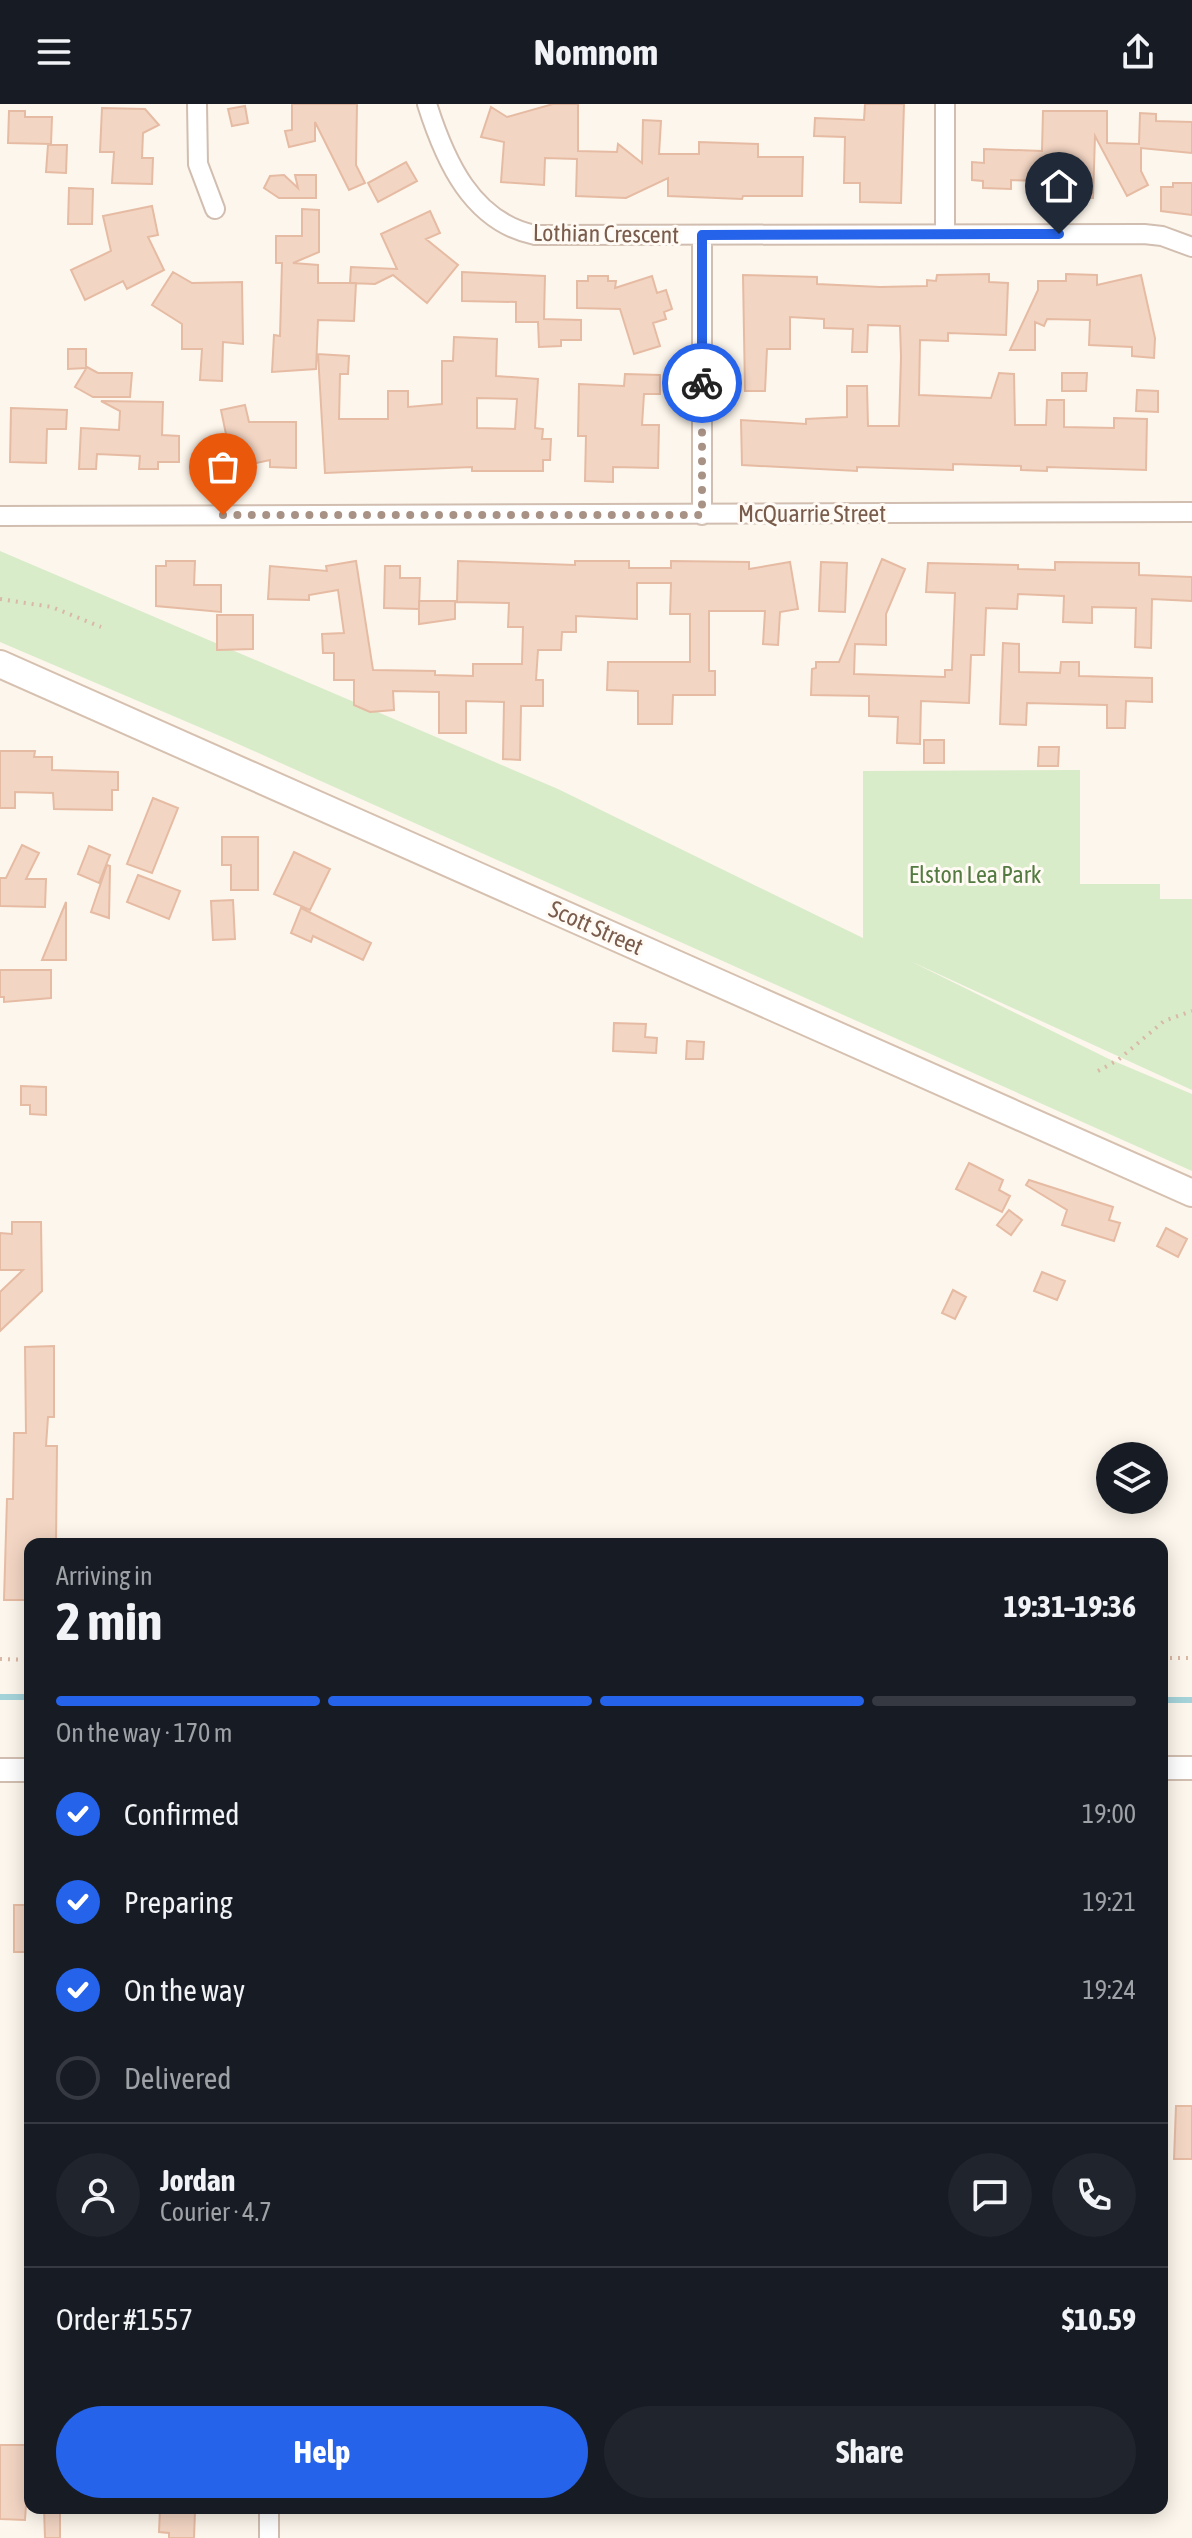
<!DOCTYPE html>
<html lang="en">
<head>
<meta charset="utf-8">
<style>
	:root { --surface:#171b24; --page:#20242c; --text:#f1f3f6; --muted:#9ea1a6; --line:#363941; --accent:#2563eb }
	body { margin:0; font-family:"Asap Condensed",sans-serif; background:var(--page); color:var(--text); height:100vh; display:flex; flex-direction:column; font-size:30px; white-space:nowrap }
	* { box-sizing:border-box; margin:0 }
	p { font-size:26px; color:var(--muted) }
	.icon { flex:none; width:44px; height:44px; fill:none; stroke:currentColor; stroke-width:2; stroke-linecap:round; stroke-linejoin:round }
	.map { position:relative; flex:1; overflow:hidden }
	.details { position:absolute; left:24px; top:1434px; width:1144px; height:976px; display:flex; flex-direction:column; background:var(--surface); border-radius:16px; box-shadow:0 4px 20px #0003 }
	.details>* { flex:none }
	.controls { position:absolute; left:1096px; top:1338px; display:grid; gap:16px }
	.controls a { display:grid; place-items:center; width:72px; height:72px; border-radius:50%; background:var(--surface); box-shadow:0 4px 20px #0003; font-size:40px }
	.pin { position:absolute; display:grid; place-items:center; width:68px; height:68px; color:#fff; margin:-82px -34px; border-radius:50% 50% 50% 0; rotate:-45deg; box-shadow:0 0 8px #0007 }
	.pin .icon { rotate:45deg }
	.courier { position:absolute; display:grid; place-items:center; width:80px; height:80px; margin:-40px; border:6px solid #2563eb; border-radius:50%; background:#fff; color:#222; box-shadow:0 2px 10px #0007 }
	.headline em { font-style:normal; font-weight:700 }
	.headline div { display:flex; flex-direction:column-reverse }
	.headline { display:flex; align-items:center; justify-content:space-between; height:136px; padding:0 32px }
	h1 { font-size:52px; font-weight:700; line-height:60px }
	.bar { display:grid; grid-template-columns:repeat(4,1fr); gap:12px 8px; align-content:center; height:96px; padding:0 32px }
	.bar i { height:10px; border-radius:6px; background:var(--line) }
	.bar .active { background:var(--accent) }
	.bar p { grid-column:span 4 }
	.line { display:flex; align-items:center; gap:20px; padding:0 32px; border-top:2px solid var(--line) }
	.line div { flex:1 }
	.round { display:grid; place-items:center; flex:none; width:84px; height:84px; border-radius:42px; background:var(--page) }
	ol { padding:0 32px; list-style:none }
	li { display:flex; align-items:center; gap:24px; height:88px }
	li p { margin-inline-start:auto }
	li .icon { padding:8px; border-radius:50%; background:var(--accent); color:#fff; stroke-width:4 }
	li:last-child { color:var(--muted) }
	li i { width:44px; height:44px; border:4px solid var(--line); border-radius:50% }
	.primary-button { display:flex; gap:16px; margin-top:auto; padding:16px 32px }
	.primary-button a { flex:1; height:92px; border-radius:48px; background:var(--accent); color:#fff; font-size:32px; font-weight:700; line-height:92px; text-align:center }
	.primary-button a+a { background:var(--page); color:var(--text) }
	header { display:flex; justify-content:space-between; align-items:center; height:104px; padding:0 32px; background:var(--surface); font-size:36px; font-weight:700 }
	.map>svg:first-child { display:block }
	.green { fill:#d8ecc9 }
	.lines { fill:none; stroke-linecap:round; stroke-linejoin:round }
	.stream { stroke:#a5d3da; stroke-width:6 }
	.building { fill:#f3d5c3; stroke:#e6bba3; stroke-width:2; fill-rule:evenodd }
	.minor-casing { stroke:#d1beb0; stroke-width:22 }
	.tertiary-casing { stroke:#d1beb0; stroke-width:26 }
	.secondary-casing { stroke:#d6c0b0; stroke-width:30 }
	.path { stroke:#d9b8a5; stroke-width:4; stroke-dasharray:2 6; stroke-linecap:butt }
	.minor { stroke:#fff; stroke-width:18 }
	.tertiary { stroke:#fff; stroke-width:22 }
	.secondary { stroke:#fff; stroke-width:26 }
	.done { stroke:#a89285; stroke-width:8; stroke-dasharray:0 14.4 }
	.route { stroke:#2563eb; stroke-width:10 }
	.labels { text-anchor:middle; stroke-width:6; stroke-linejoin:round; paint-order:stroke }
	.street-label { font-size:24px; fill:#7a5c4d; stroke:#fffaf3 }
	.park-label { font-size:24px; fill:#537a41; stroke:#fffaf3 }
</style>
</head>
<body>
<header><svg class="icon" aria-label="menu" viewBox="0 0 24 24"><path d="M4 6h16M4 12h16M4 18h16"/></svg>Nomnom<svg class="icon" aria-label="share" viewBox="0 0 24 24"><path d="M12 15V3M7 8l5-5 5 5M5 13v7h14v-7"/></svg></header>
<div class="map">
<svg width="1192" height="2434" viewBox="0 0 1192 2434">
	<rect width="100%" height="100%" fill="#fdf6ec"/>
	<path class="green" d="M 0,447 L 558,685 L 863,834 L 863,667 L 1080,666 L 1080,780 L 1160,780 L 1160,795 L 1192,795 L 1192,986 L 910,857 L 1109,955 L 1192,990 L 1192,1067 L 227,635 L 0,538 Z"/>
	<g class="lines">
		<path class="stream" d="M 0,1593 L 30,1593
			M 1162,1596 L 1192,1596"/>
	</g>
	<path class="building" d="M 292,0 L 357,0 L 356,61 L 365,79 L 349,86 L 315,18 L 315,37 L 289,43 L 285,27 L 292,26 Z
		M 553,0 L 578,0 L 578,47 L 617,48 L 618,40 L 642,59 L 643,16 L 661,17 L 659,50 L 699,50 L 699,38 L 758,40 L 758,53 L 803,53 L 802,92 L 743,92 L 742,95 L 668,92 L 668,74 L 626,94 L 576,92 L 577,55 L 545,54 L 544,81 L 501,78 L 504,38 L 481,33 L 491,3 L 507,13 Z
		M 865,0 L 904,0 L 901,99 L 860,98 L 860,79 L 844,79 L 845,33 L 814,32 L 815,14 L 864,16 Z
		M 245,2 L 248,19 L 232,22 L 228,5 Z
		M 102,4 L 145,5 L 159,21 L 143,29 L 142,54 L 153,54 L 152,80 L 112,79 L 114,48 L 100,48 Z
		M 9,7 L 25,7 L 25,13 L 52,13 L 51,40 L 8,39 Z
		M 1043,7 L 1107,7 L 1107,39 L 1139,40 L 1140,9 L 1156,10 L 1156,17 L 1192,18 L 1192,49 L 1141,44 L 1141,67 L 1148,81 L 1127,92 L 1095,32 L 1093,94 L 1038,92 L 1038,77 L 1011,76 L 1011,85 L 983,84 L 983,77 L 972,76 L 972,58 L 984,59 L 984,45 L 1042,47 Z
		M 48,41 L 67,41 L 66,69 L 46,68 Z
		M 406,58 L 417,77 L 378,98 L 368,79 Z
		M 284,71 L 298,84 L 295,71 L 316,71 L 316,94 L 279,94 L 264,84 L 270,72 Z
		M 1173,79 L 1192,79 L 1192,111 L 1161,107 L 1161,83 L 1173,83 Z
		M 69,84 L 93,85 L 92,120 L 68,120 Z
		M 152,102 L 158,131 L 148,133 L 164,166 L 127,185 L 123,177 L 85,196 L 71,166 L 111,147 L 103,112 Z
		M 302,105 L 319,106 L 319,148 L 293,159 L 318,161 L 318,179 L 356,179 L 354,217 L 318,216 L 316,265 L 272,268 L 274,231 L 280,232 L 282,159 L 276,159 L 276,132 L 302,132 Z
		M 430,107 L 440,129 L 426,135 L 458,161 L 427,199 L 393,171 L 375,180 L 350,179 L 351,163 L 397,165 L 381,130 Z
		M 173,168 L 192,179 L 242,178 L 243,240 L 223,238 L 222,277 L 200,276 L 202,245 L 182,245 L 182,220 L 152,201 Z
		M 462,168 L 545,172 L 544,215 L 581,216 L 581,236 L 561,236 L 561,242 L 539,243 L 538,218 L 516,218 L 516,198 L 462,197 Z
		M 989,170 L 989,178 L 1008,179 L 1006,231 L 948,229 L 948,237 L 920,236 L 919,291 L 991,294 L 999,269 L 1014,270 L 1015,321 L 1046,321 L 1047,296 L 1064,296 L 1064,323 L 1114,324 L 1114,314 L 1147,315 L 1146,366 L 1047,363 L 1047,367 L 1021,366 L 1021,362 L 953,360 L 953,366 L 857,363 L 857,367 L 742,361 L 741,316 L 806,320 L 806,315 L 847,313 L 847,282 L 867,282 L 868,322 L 899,322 L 901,253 L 900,222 L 868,221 L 867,248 L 852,248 L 853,225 L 824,224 L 824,215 L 790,213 L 790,245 L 767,245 L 765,287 L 745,287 L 743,171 L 817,173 L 817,180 L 880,183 L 927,182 L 927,176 L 936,177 L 937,171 Z
		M 1066,170 L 1097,171 L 1097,181 L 1141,171 L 1155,234 L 1154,254 L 1132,252 L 1132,243 L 1089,241 L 1090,216 L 1047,215 L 1044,222 L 1035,218 L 1035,246 L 1010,246 L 1038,186 L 1038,177 L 1066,177 Z
		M 588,172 L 608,172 L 608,177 L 616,177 L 615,184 L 652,172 L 657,189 L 666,186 L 672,205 L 664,208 L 666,215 L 653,219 L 660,242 L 634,250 L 620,205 L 577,204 L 577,177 L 588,177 Z
		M 454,233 L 497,235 L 496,272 L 538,275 L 535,324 L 543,325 L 542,335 L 551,335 L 550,356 L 543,356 L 543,367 L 472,367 L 472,363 L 325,369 L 318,250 L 349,252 L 348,270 L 340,270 L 339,315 L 388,315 L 388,287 L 408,287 L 408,303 L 442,300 L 442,257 L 453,257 ZM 477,294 L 517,295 L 515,325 L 477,324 Z
		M 68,245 L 86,245 L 86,264 L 68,265 Z
		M 87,263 L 98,269 L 132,269 L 130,293 L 93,293 L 75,283 Z
		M 1062,269 L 1087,269 L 1086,287 L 1062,287 Z
		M 625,270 L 660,271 L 660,290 L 644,290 L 642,321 L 659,321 L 658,364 L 613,363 L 613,378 L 585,377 L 586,332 L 578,332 L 579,280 L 624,282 Z
		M 1137,286 L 1158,287 L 1158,308 L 1136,307 Z
		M 101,297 L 163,298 L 162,331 L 179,332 L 179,358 L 158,358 L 158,365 L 139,365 L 140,352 L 97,350 L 96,365 L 79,365 L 81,324 L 119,326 L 120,307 Z
		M 245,301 L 249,318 L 296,318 L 296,364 L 270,363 L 270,356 L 233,364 L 221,306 Z
		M 11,304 L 67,306 L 66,325 L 47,325 L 46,359 L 10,358 Z
		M 882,455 L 905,465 L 886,510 L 886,541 L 855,540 L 854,570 L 945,573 L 945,566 L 952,566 L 955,489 L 926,488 L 928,459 L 1018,461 L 1018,465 L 1055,466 L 1055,458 L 1139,459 L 1139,471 L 1192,473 L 1192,497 L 1152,495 L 1151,544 L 1135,543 L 1136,504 L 1092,503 L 1092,519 L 1063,518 L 1064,492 L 1018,490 L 1017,505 L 986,504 L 984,551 L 971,551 L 969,599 L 921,597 L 920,640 L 897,639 L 898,613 L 869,612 L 869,592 L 811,591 L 812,565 L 816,564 L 816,558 L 839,558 Z
		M 166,457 L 195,457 L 194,481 L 221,481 L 221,508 L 156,502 L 156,462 L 166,462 Z
		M 356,457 L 373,566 L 435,567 L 435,571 L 473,572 L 473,560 L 522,560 L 523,523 L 508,523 L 509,499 L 457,498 L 458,457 L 575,461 L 575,457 L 629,457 L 629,464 L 671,464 L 671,457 L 749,458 L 749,465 L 790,458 L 798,505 L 780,508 L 778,541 L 763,540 L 765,507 L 709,507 L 709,567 L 715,567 L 715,591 L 673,591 L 672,620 L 638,620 L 638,587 L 607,586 L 608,558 L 690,558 L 690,510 L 670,510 L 671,479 L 637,479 L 637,515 L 576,512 L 576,528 L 562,528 L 561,546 L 538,546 L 536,576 L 543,576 L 543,602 L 521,602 L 520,656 L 503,655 L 504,598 L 466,597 L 466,629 L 439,629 L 439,588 L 393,587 L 394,606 L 370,608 L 354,601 L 354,576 L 334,576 L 334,549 L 323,549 L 322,530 L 344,529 L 338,486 L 309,491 L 309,496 L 268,495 L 270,462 L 327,467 L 326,462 Z
		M 821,458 L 847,459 L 845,508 L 819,507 Z
		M 385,462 L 400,462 L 400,474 L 420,474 L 419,505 L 384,504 Z
		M 419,497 L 455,497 L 455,515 L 419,520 Z
		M 217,511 L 253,511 L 253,545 L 217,546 Z
		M 1003,539 L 1019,540 L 1019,568 L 1060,569 L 1061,558 L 1079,558 L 1079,572 L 1152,574 L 1152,598 L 1126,597 L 1125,624 L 1107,624 L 1107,601 L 1027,599 L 1026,621 L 1000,620 Z
		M 924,636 L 944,636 L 944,659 L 924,659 Z
		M 1039,643 L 1059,643 L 1058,662 L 1038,662 Z
		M 0,647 L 35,647 L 34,653 L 52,653 L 52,666 L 118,668 L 118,686 L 112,686 L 112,706 L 54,705 L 53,689 L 15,688 L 15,704 L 0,704 Z
		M 153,694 L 178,704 L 152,769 L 127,760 Z
		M 222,733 L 258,733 L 258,786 L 231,786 L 231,761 L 222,761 Z
		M 22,741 L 39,749 L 26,775 L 46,775 L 45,803 L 0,802 L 0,774 L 6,774 Z
		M 89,742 L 110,751 L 99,779 L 78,770 Z
		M 294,748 L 330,765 L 310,806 L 274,790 Z
		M 107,761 L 110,762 L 109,814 L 91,808 Z
		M 138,771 L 180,787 L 169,815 L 127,798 Z
		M 233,796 L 235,835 L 213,836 L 211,797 Z
		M 66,798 L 66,856 L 42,856 Z
		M 301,804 L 371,839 L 363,856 L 313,832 L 311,838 L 291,829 Z
		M 0,866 L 51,866 L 51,894 L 4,898 L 4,893 L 0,893 Z
		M 614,919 L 646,920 L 645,933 L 657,934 L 656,949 L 613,947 Z
		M 687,937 L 704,938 L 703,955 L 686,955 Z
		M 21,982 L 46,983 L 46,1011 L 30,1010 L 30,1001 L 21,1001 Z
		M 969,1059 L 1003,1076 L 999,1086 L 1010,1092 L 1002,1108 L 956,1085 Z
		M 1029,1076 L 1113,1103 L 1109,1116 L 1120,1119 L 1114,1137 L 1062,1121 L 1067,1106 L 1026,1081 Z
		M 1009,1106 L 1022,1116 L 1011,1131 L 997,1121 Z
		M 12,1118 L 41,1118 L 42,1187 L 0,1227 L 0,1188 L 23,1166 L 0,1166 L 0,1129 L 12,1130 Z
		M 1166,1124 L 1187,1135 L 1178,1153 L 1157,1142 Z
		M 1042,1168 L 1065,1177 L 1057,1196 L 1034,1187 Z
		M 953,1186 L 966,1193 L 955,1215 L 942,1209 Z
		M 54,1242 L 54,1313 L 48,1313 L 46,1342 L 57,1342 L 56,1440 L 30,1440 L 30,1496 L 4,1496 L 7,1395 L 13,1395 L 14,1329 L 26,1329 L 25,1243 Z
		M 14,1801 L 30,1801 L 30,1848 L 14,1848 Z
		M 1176,2002 L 1192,2002 L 1192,2055 L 1174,2055 Z
		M 0,2341 L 30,2341 L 25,2416 L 0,2415 Z
		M 44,2404 L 60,2404 L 60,2434 L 45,2434 Z
		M 160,2405 L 195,2407 L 194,2434 L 169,2434 L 169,2429 L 159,2428 Z"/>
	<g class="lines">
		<g class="minor-casing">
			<path id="minor" d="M 197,0 L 198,60 L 215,105
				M 427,0 C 445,57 472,118 535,131 L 1144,130 L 1162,132 L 1192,143
				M 945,0 L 945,129
				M 702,131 L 702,411
				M 0,412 L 1192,408
				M 269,2404 L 269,2434"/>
		</g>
		<g class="tertiary-casing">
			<path id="tertiary" d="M 1162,1664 L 1192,1664
				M 0,1666 L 30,1666"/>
		</g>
		<g class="secondary-casing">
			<path id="secondary" d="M 0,560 L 1192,1089"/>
		</g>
		<path class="path" d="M 0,495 L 52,503 L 101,523
			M 1098,967 L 1118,956 L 1164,917 L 1192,907
			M 1162,1554 L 1192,1554
			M 0,1555 L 30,1556"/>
		<use href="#minor" class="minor"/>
		<use href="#tertiary" class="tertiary"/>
		<use href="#secondary" class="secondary"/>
	</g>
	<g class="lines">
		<path class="done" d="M 223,411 L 702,411 L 702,279"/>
		<path class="route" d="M 702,279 L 702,131 L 1059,130"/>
	</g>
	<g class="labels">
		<g class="street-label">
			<text transform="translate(606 130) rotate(1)" y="8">Lothian Crescent</text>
			<text x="812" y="418">McQuarrie Street</text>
			<text transform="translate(596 824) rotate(24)" y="8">Scott Street</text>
		</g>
		<g class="park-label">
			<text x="975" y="779">Elston Lea Park</text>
		</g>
	</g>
</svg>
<div class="controls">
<a><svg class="icon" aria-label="layers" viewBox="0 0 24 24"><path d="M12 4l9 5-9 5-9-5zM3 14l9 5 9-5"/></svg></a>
</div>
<div class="pin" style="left:223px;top:411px;background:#ea580c"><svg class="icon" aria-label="bag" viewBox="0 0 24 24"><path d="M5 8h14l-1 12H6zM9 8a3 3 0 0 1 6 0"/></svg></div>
<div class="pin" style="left:1059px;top:130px;background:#1f2937"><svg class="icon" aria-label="home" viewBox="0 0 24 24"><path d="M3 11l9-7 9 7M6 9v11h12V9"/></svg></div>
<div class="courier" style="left:702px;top:279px"><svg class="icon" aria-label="bike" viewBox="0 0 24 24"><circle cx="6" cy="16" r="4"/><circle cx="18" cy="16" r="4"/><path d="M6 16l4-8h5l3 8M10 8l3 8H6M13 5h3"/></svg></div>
<section class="details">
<div class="headline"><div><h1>2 min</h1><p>Arriving in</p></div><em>19:31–19:36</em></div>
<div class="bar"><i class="active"></i><i class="active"></i><i class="active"></i><i></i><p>On the way · 170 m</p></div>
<ol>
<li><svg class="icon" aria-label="check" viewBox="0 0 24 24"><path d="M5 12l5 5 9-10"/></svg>Confirmed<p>19:00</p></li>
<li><svg class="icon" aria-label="check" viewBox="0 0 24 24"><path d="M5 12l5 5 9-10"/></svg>Preparing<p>19:21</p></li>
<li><svg class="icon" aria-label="check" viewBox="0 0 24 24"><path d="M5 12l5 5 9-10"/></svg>On the way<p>19:24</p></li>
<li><i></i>Delivered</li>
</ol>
<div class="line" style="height:144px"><a class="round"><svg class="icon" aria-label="person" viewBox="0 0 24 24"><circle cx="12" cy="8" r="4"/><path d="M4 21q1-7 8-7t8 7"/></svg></a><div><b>Jordan</b><p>Courier · 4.7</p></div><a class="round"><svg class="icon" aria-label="chat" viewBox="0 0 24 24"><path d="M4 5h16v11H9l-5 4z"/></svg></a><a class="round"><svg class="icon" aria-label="phone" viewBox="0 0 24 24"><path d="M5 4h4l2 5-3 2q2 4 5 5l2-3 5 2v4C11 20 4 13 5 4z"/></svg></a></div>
<div class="line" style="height:104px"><div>Order #1557</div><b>$10.59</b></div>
<div class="primary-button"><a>Help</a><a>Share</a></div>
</section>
</div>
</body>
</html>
